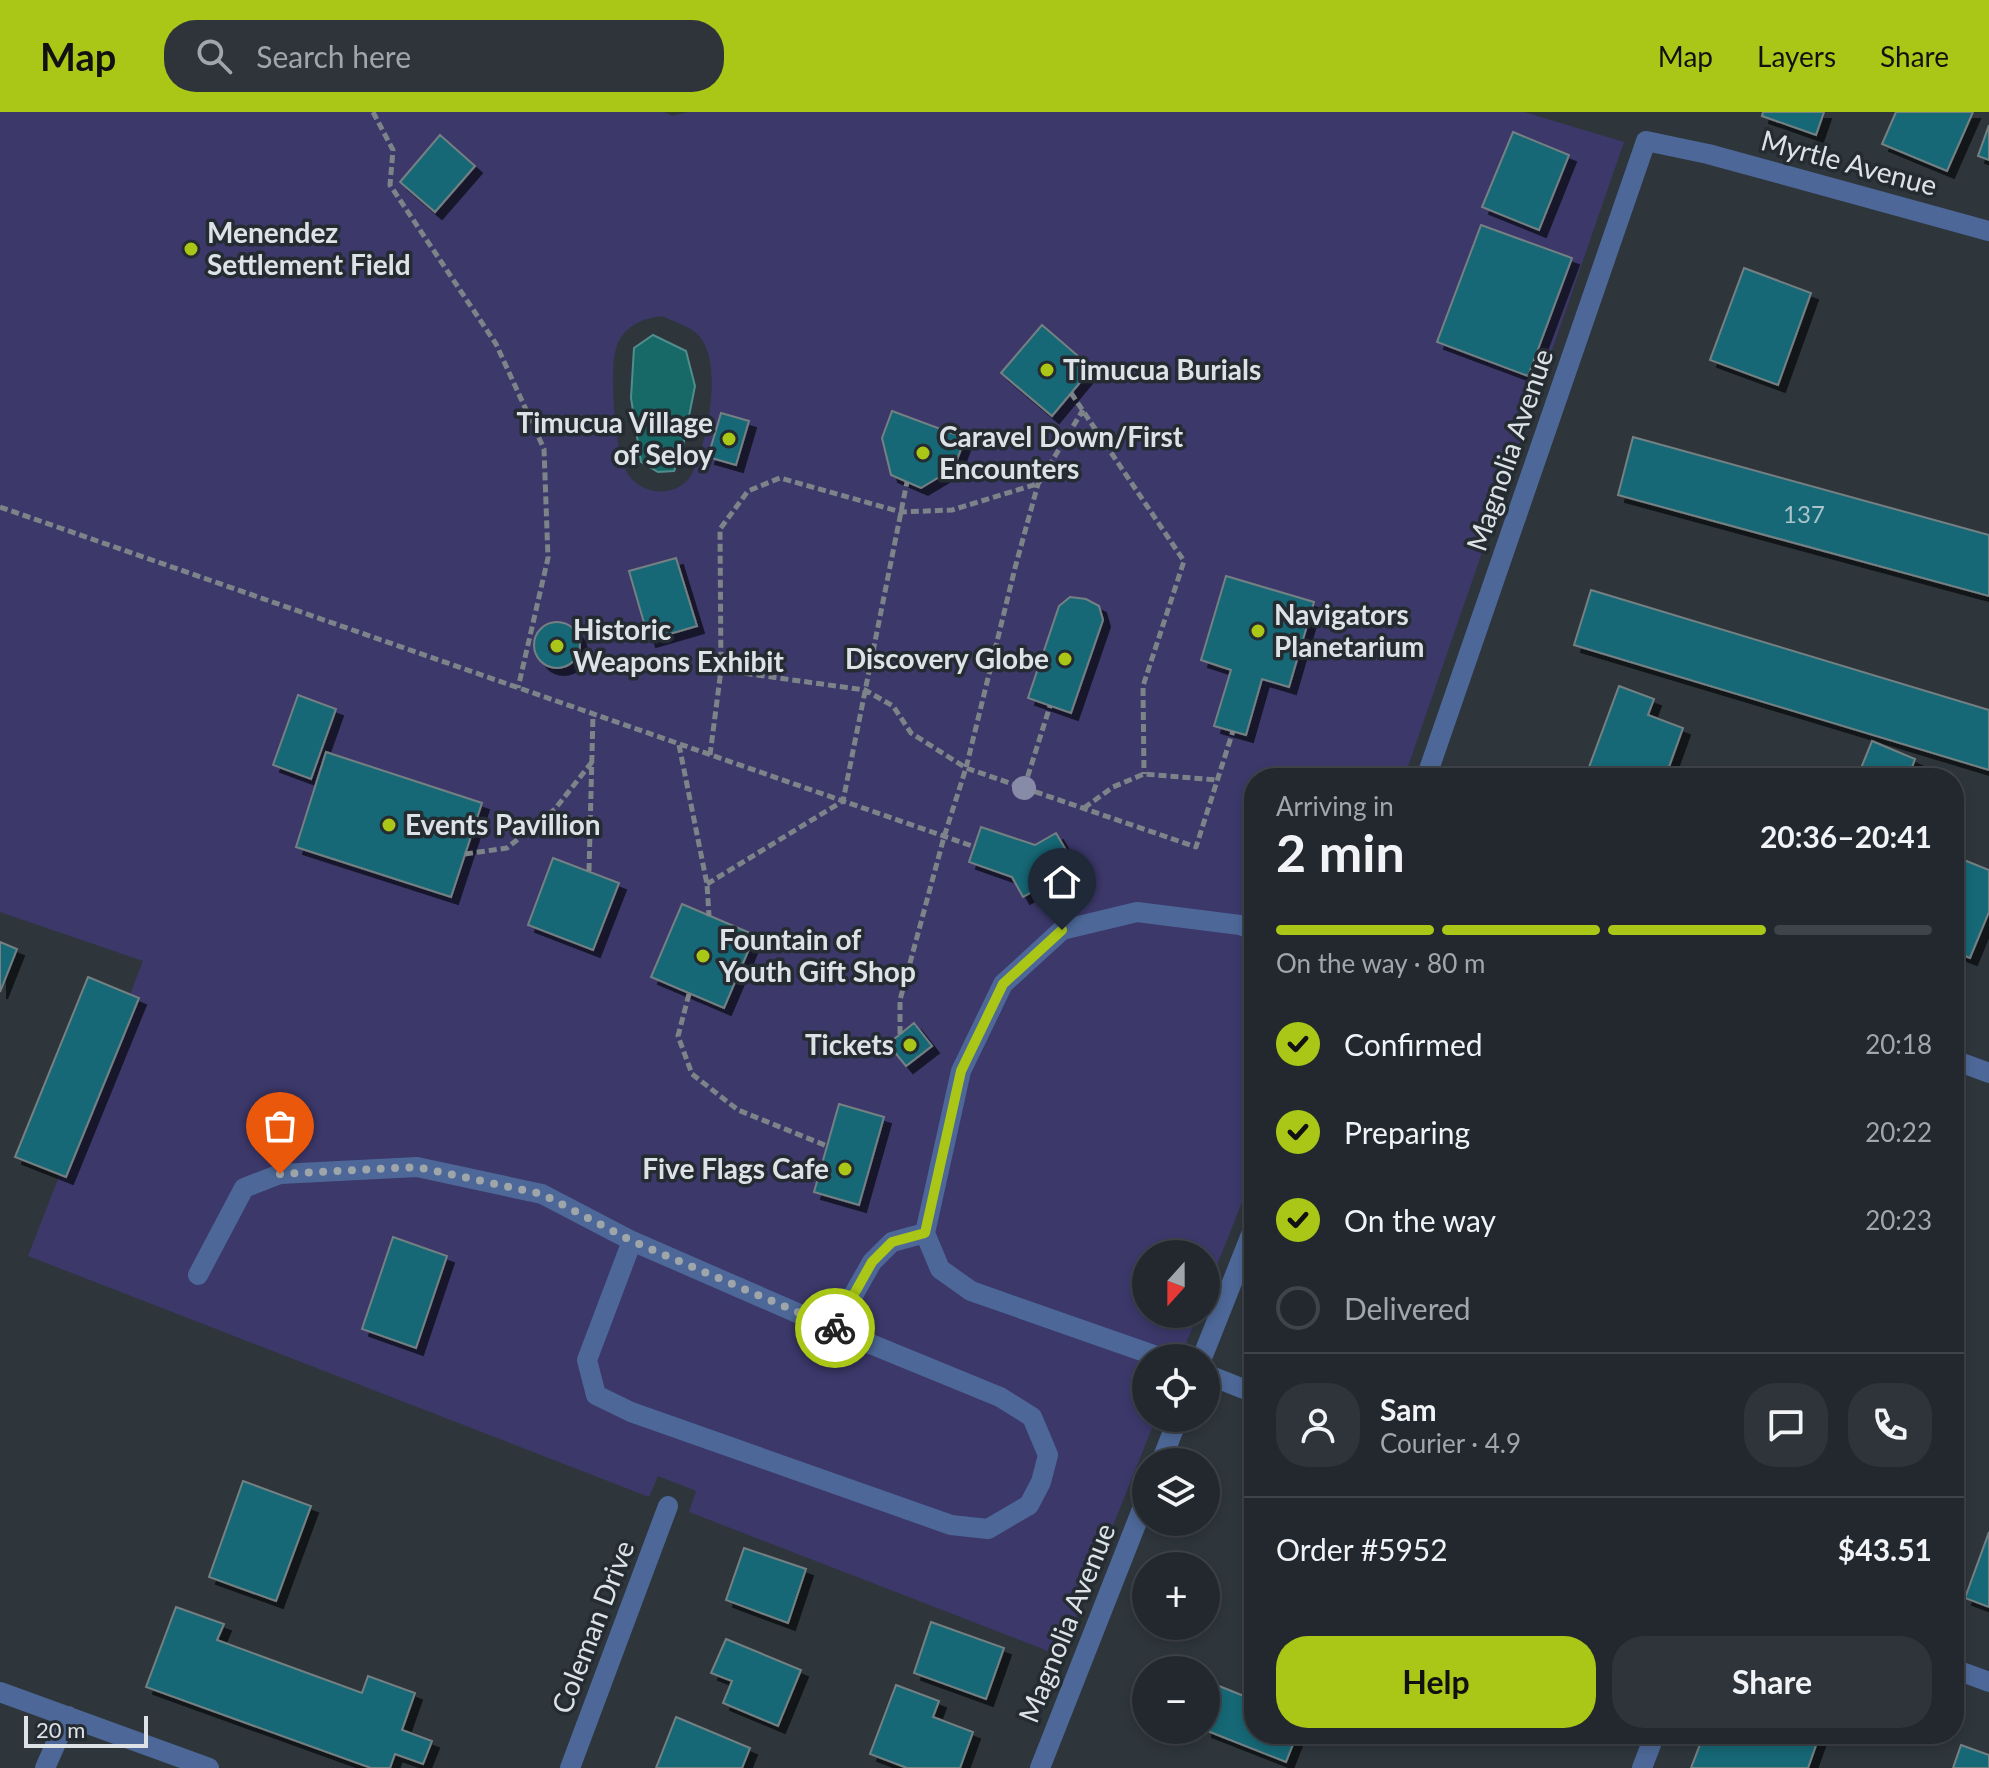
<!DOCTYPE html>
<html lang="en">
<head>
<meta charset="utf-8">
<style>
	:root { --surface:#22282d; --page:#2e3439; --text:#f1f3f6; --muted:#a2a6aa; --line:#3f4449; --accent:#aac718 }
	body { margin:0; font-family:Lato,sans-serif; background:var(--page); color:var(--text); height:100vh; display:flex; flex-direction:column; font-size:30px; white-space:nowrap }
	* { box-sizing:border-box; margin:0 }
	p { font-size:26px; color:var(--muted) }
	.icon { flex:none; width:44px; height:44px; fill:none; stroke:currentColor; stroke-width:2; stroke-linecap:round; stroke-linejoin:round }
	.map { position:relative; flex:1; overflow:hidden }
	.side { position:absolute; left:1244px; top:656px; width:720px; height:976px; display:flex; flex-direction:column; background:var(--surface); border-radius:32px; box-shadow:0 4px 12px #0003,0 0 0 2px var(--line) }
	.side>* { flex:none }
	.needle { width:52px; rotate:201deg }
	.buttons { position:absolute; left:1132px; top:1128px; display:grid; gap:16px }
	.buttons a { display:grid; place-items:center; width:88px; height:88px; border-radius:50%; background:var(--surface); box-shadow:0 4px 12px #0003,0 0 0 2px var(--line); font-size:40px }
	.scale { position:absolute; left:24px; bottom:20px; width:124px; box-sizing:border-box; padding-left:8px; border:4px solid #dce2e6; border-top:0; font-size:22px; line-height:28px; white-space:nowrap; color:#dce2e6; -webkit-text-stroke:6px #242c32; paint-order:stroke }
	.pin { position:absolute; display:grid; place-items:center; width:68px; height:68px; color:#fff; margin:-82px -34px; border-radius:50% 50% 50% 0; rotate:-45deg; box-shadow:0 0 8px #0007 }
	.pin .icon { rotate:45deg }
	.courier { position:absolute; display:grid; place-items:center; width:80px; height:80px; margin:-40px; border:6px solid #aac718; border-radius:50%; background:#fff; color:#222; box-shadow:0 2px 10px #0007 }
	.headline em { font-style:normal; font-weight:700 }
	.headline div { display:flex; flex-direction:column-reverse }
	.headline { display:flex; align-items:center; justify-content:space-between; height:136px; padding:0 32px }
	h1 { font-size:52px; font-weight:700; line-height:60px }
	.bar { display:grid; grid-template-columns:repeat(4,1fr); gap:12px 8px; align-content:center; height:96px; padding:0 32px }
	.bar i { height:10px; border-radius:6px; background:var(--line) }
	.bar .current { background:var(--accent) }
	.bar p { grid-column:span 4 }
	.line { display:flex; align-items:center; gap:20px; padding:0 32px; border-top:2px solid var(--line) }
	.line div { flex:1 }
	.round { display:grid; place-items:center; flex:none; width:84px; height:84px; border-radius:32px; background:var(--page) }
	ol { padding:0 32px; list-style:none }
	li { display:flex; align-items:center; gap:24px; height:88px }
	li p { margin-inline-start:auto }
	li .icon { padding:8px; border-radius:50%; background:var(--accent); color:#111; stroke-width:4 }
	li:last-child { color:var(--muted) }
	li i { width:44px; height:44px; border:4px solid var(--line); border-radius:50% }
	.action { display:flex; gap:16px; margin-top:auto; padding:16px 32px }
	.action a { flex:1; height:92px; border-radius:32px; background:var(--accent); color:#111; font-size:32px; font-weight:700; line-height:92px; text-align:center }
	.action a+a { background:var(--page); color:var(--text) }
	header { display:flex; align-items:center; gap:48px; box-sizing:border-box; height:112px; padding:0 40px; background:var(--accent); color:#111 }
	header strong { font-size:38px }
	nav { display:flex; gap:44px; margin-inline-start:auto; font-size:28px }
	.search { width:560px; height:72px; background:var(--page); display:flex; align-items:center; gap:20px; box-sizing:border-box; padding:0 28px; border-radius:32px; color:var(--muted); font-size:30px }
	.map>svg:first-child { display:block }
	.green { fill:#3c386a; fill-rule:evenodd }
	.water { fill:#166966; stroke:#518d8c; stroke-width:2 }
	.building { fill:#196776; stroke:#748083; stroke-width:2; filter:url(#shadow) }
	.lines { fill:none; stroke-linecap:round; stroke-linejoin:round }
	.path { stroke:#7d8489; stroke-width:5; stroke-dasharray:8 4; stroke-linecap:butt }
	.lane { stroke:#4d6898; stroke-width:20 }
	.street { stroke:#4d6898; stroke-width:20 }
	.tree { fill:#888ba7 }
	.done { stroke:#9fa6aa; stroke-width:8; stroke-dasharray:0 14.4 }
	.route { stroke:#aac718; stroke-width:10 }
	.poi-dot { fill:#aac718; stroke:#242c32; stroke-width:3 }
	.labels { text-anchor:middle; stroke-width:7; stroke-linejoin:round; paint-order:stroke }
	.number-label { font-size:24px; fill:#abc3ca }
	.street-label { font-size:28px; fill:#dce2e6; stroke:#242c32 }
	.poi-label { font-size:28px; font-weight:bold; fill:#dce2e6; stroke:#242c32; text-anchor:start }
</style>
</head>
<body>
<header>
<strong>Map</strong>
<div class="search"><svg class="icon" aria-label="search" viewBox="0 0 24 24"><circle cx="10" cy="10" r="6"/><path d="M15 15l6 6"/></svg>Search here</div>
<nav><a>Map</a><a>Layers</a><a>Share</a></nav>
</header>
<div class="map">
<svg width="1989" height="1656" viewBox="0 0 1989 1656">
	<defs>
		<filter id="shadow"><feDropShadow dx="7" dy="7" stdDeviation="0" flood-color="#0009"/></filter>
	</defs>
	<rect width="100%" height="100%" fill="#2e363c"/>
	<path class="green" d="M 0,0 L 664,0 L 672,4 L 688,0 L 1524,0 L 1624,30 L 1404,666 L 1254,666 L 1254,1060 L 1206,1181 L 1206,1142 L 1146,1142 L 1146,1202 L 1198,1202 L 1180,1246 L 1146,1246 L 1146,1306 L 1156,1306 L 1061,1544 L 689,1400 L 696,1379 L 658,1364 L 649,1385 L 28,1144 L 143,849 L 0,800 ZM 662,204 C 672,209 686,213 695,220 C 726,245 707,329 693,360 C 679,388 638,385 625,357 C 615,335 609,260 616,237 C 622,215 642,206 662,204 Z"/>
	<path class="water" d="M 653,223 L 686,239 L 695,274 L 681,344 L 674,359 L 658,360 L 641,350 L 631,286 L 634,236 Z"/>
	<path class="building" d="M 1763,0 L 1824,0 L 1816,23 L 1762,4 Z
		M 1896,0 L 1973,0 L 1947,59 L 1882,32 Z
		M 1989,13 L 1989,48 L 1978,44 Z
		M 1513,20 L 1569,43 L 1539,118 L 1482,95 Z
		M 440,23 L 475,54 L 435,100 L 400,70 Z
		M 1481,113 L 1572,146 L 1528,264 L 1437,230 Z
		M 1744,156 L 1811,181 L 1778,273 L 1710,248 Z
		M 1042,213 L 1092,256 L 1052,304 L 1001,261 Z
		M 892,299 L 965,326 L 954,356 L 921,376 L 891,363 L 882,326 Z
		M 721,301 L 749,309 L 736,353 L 708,345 Z
		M 1633,325 L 1989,423 L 1989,484 L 1618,383 Z
		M 676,446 L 697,514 L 649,528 L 629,459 Z
		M 1226,464 L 1314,490 L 1289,575 L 1262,567 L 1246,623 L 1214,614 L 1231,558 L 1201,548 Z
		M 1591,478 L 1989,598 L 1989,658 L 1574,533 Z
		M 1070,485 L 1086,487 L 1099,494 L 1103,508 L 1071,601 L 1028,586 L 1059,494 Z
		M534 533a23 23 0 1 1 46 0a23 23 0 1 1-46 0Z
		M 1619,574 L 1654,587 L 1648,603 L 1683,616 L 1665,666 L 1585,666 Z
		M 298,583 L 336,597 L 311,667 L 273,653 Z
		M 1872,629 L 1915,647 L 1908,666 L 1857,666 Z
		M 326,640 L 482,691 L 451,785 L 296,735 Z
		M 981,715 L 1035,733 L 1056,721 L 1076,755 L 1023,785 L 1012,765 L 969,750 Z
		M 1954,744 L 1989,758 L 1989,800 L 1970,846 L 1954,840 Z
		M 553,746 L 619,771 L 593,838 L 528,813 Z
		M 682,792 L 755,823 L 724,896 L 651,865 Z
		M 0,830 L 17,837 L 0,880 Z
		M 88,865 L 139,886 L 66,1065 L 15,1045 Z
		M 914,911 L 932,934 L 906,954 L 888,932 Z
		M 839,992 L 884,1005 L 859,1093 L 814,1080 Z
		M 393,1125 L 447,1144 L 416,1236 L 362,1217 Z
		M 243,1369 L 311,1394 L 276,1489 L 209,1465 Z
		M 1989,1420 L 1989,1495 L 1965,1486 Z
		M 744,1436 L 806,1457 L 788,1511 L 726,1488 Z
		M 176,1495 L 224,1512 L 217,1528 L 362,1581 L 368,1564 L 415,1581 L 402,1618 L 432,1629 L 423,1652 L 395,1642 L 390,1656 L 371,1656 L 146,1575 Z
		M 931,1510 L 1004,1536 L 986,1587 L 914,1561 Z
		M 726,1527 L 801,1558 L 778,1614 L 723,1591 L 732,1569 L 711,1561 Z
		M 1214,1572 L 1254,1588 L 1254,1622 L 1297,1622 L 1286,1650 L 1205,1618 L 1206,1592 Z
		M 896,1573 L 939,1589 L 933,1605 L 973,1620 L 960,1656 L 907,1656 L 870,1642 Z
		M 676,1605 L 750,1636 L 742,1656 L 656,1656 Z
		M 1704,1622 L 1820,1622 L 1808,1656 L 1691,1656 Z
		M 1961,1633 L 1989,1643 L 1989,1656 L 1953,1656 Z"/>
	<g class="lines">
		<path class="path" d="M 373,0 L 393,38 L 390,73 L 496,232 L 544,337 L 548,446 L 518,576
			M 1071,281 L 1184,449 L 1143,574 L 1144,662
			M 0,395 L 975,735
			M 721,558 L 865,578 L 893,594 L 911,621 L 966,656 L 1196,735 L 1233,619
			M 679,633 L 707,772 L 709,804
			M 710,643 L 721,558 L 720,417 L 748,379 L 780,366 L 901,400 L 952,398 L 1037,372
			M 1024,676 L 1050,594
			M 1084,696 L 1113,675 L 1144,662 L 1217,668
			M 465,742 L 507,736 L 555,697 L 592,650
			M 589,759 L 593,602
			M 707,772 L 843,689 L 907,370
			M 689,882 L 678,924 L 692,962 L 738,998 L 827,1034
			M 900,922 L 900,888 L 944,725 L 966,656 L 1015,456 L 1038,372 L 1083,298"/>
		<path class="lane" d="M 198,1163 L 244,1076 L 280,1062 L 417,1055 L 542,1082 L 632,1129 L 834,1217 L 1000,1285 L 1032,1305 L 1048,1343 L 1041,1370 L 1029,1393 L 988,1417 L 951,1413 L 631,1300 L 596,1283 L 587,1248 L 632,1129
			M 834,1217 L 872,1150 L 892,1130 L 925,1121
			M 1162,1246 L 971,1179 L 940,1157 L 925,1121 L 961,959 L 1003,872 L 1062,818 L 1137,800 L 1240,813 L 1254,818"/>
		<path class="street" d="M 1426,666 L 1646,29 L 1708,42 L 1989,119
			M 1954,948 L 1989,961
			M 1202,1246 L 1254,1115
			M 1206,1262 L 1254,1281
			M 1161,1350 L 1178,1306
			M 1954,1557 L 1989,1570
			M 0,1580 L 209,1656
			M 45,1656 L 68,1604
			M 570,1656 L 668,1394
			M 1040,1656 L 1146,1387
			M 1642,1656 L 1655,1622"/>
	</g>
	<circle class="tree" cx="1024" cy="676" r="12"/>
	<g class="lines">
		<path class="done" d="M 280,1062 L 417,1055 L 542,1082 L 632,1129 L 835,1216"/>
		<path class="route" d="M 835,1216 L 872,1150 L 892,1130 L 925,1121 L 961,959 L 1003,872 L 1062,818"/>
	</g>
	<g class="poi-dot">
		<circle cx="191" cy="137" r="8"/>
		<circle cx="1047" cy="258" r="8"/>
		<circle cx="729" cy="327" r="8"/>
		<circle cx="923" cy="341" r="8"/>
		<circle cx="1258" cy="519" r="8"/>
		<circle cx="557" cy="534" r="8"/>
		<circle cx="1065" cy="547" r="8"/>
		<circle cx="389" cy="713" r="8"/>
		<circle cx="703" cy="844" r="8"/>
		<circle cx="910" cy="933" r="8"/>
		<circle cx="845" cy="1057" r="8"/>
	</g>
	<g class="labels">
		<g class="number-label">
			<text x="1804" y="411">137</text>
		</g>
		<g class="street-label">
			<text transform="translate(1849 51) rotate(15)" y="10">Myrtle Avenue</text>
			<text transform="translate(1510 338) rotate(-71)" y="10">Magnolia Avenue</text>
			<text transform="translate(1067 1511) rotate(-68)" y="10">Magnolia Avenue</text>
			<text transform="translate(593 1515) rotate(-69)" y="10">Coleman Drive</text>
		</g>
		<g class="poi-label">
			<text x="207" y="131">Menendez<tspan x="207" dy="32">Settlement Field</tspan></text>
			<text x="1063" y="268">Timucua Burials</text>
			<text x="713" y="321" text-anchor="end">Timucua Village<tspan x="713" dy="32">of Seloy</tspan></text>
			<text x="939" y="335">Caravel Down/First<tspan x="939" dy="32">Encounters</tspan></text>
			<text x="1274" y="513">Navigators<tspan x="1274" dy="32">Planetarium</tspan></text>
			<text x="573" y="528">Historic<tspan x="573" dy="32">Weapons Exhibit</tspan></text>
			<text x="1049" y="557" text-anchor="end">Discovery Globe</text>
			<text x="405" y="723">Events Pavillion</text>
			<text x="719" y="838">Fountain of<tspan x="719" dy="32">Youth Gift Shop</tspan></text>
			<text x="894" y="943" text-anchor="end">Tickets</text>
			<text x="829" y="1067" text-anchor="end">Five Flags Cafe</text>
		</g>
	</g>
</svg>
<div class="buttons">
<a><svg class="needle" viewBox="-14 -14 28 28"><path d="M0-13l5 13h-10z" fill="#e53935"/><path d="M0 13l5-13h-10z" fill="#a2a6aa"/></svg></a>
<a><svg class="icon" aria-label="locate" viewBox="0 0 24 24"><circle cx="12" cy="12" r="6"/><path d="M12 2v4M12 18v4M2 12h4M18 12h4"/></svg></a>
<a><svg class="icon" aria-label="layers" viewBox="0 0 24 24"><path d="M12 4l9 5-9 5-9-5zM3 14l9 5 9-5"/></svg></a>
<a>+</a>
<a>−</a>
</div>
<div class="scale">20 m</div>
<div class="pin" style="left:280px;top:1062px;background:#ea580c"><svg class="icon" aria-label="bag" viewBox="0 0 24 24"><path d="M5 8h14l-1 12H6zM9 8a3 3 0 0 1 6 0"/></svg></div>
<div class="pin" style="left:1062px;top:818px;background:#1f2937"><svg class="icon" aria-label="home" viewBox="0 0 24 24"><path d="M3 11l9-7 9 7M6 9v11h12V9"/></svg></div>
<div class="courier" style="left:835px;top:1216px"><svg class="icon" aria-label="bike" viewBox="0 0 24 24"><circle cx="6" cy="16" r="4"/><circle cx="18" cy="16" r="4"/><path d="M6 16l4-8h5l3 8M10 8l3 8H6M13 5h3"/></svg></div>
<section class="side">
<div class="headline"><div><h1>2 min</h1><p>Arriving in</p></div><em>20:36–20:41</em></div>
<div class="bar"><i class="current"></i><i class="current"></i><i class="current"></i><i></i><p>On the way · 80 m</p></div>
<ol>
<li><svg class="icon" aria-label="check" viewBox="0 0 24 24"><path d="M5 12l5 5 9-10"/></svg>Confirmed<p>20:18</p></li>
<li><svg class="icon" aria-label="check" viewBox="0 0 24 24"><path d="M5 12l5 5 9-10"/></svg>Preparing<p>20:22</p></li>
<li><svg class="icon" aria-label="check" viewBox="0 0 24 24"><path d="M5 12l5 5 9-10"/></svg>On the way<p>20:23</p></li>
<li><i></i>Delivered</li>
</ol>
<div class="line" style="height:144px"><a class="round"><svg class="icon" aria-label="person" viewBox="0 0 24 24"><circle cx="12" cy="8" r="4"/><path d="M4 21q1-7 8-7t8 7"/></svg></a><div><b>Sam</b><p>Courier · 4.9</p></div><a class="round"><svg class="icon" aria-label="chat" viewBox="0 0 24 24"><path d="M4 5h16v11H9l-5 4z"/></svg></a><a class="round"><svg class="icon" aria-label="phone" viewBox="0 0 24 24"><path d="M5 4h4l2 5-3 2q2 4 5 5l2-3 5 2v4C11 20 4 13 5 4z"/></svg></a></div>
<div class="line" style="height:104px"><div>Order #5952</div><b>$43.51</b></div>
<div class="action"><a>Help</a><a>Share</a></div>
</section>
</div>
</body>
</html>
